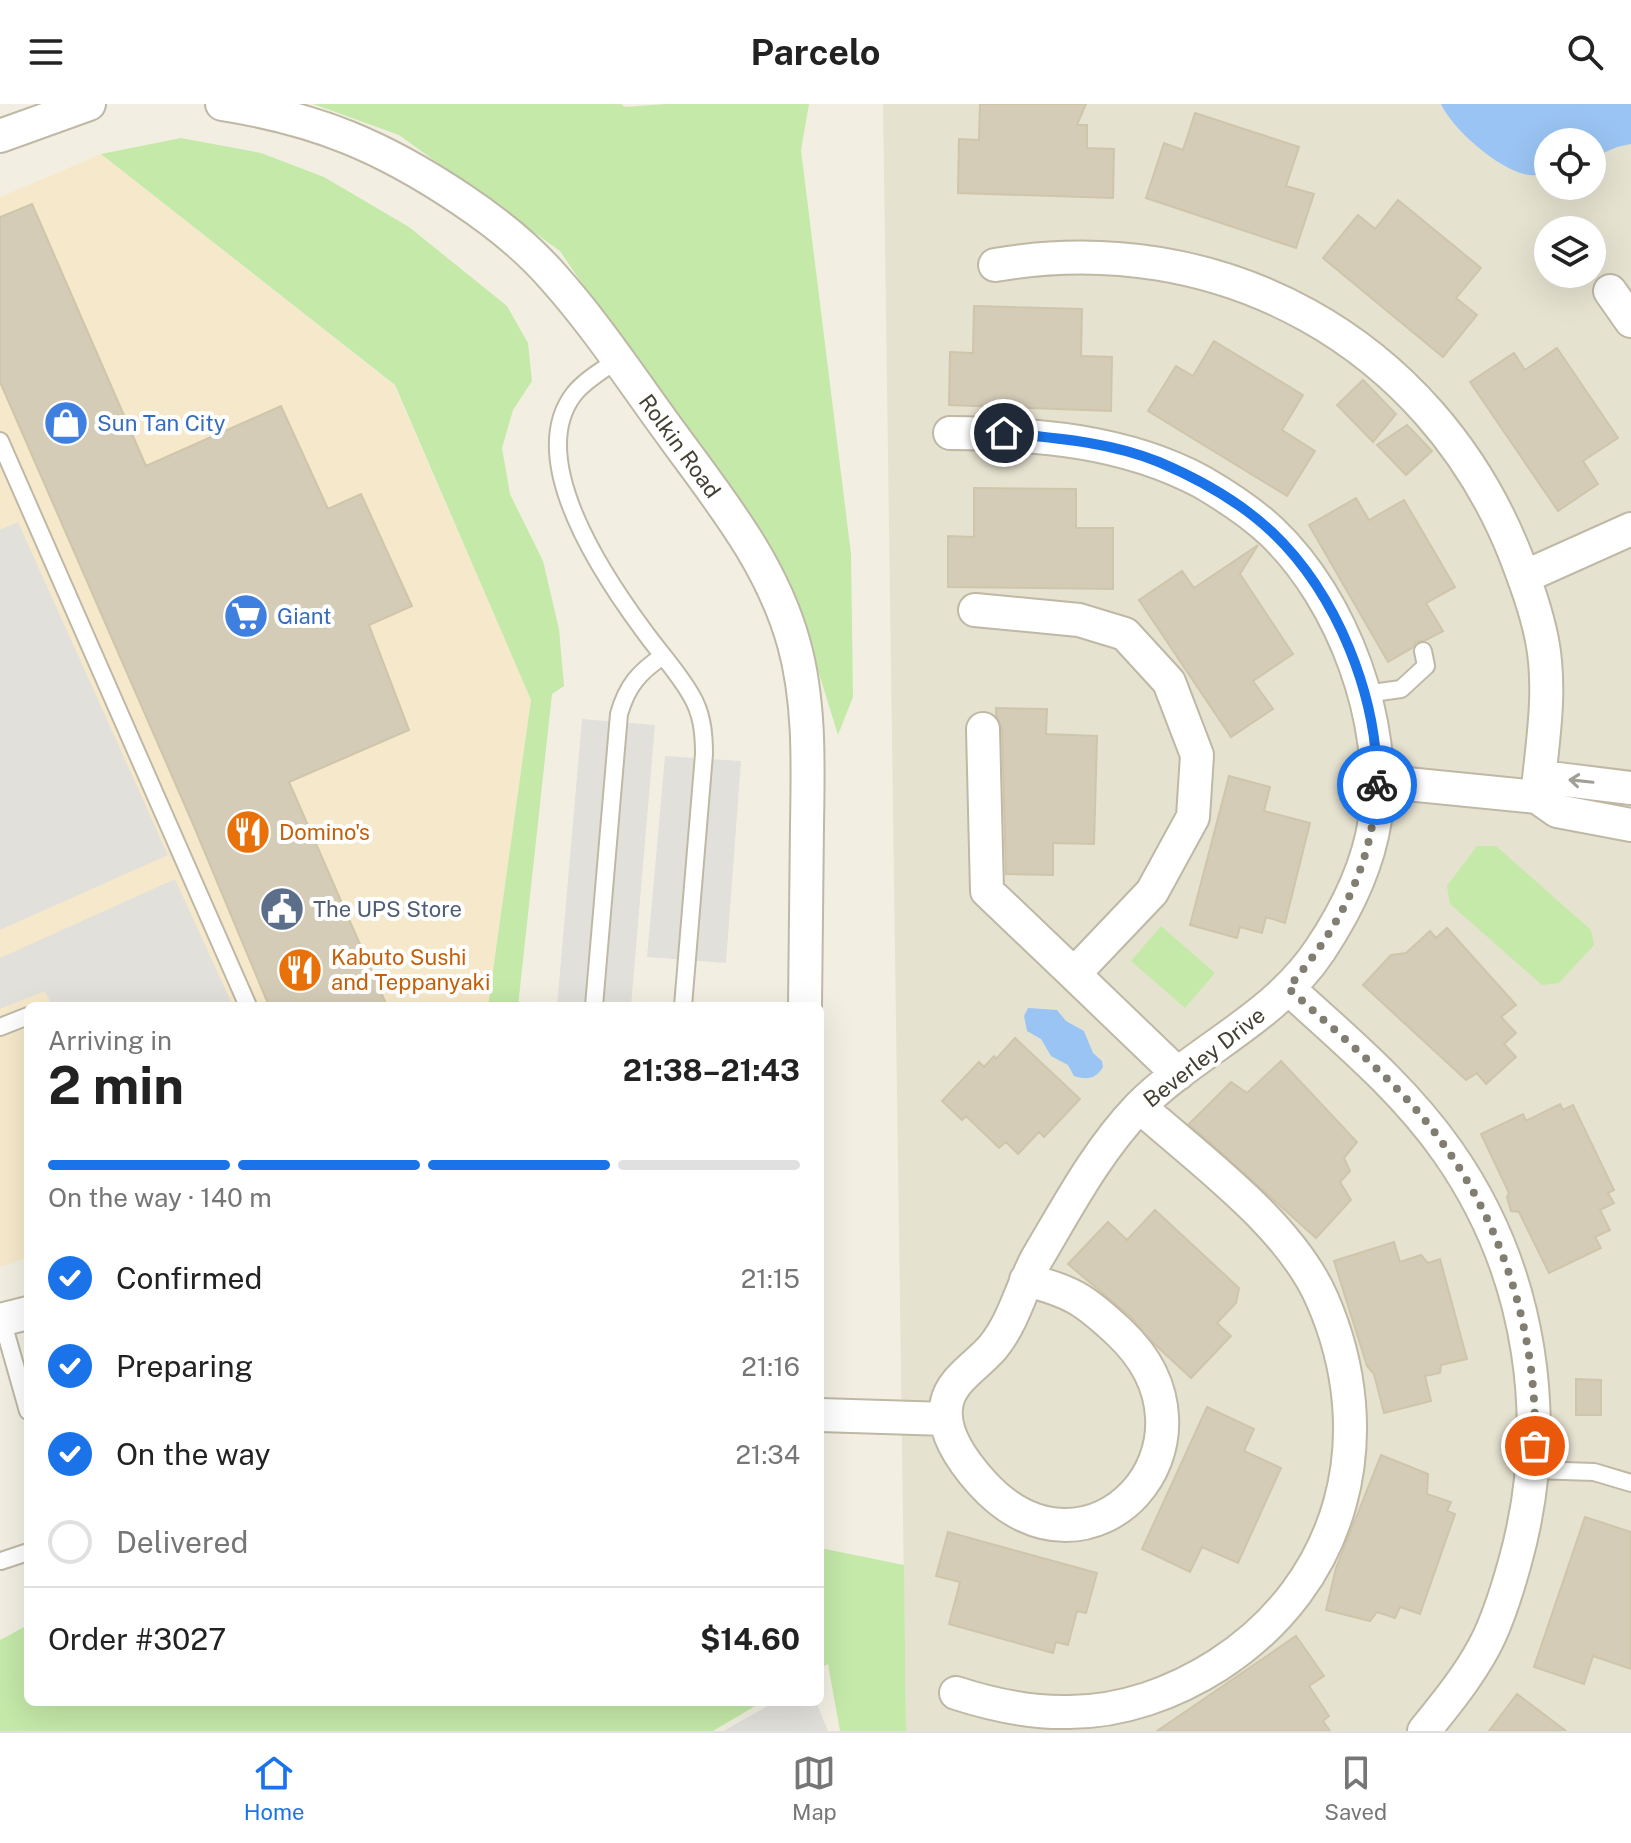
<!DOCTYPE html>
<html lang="en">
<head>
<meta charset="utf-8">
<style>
	:root { --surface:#fff; --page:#f2f2f2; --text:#222; --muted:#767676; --line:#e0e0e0; --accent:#1a73e8 }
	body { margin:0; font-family:"Public Sans",sans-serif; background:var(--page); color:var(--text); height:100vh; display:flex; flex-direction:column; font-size:30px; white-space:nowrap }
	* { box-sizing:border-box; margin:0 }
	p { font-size:26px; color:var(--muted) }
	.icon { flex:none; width:44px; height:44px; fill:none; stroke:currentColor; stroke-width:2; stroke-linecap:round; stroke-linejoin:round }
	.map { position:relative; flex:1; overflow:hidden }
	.sheet { position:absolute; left:24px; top:898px; width:800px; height:704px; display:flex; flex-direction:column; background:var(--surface); border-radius:12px; box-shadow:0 8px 32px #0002 }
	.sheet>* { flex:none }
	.tools { position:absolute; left:1534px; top:24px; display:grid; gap:16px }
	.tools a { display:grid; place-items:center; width:72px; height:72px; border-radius:50%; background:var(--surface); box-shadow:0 8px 32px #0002; font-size:40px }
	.pin { position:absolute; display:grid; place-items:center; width:68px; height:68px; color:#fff; margin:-34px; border:4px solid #fff; border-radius:50%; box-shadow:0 2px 8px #0007 }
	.courier { position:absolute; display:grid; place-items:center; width:80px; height:80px; margin:-40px; border:6px solid #1a73e8; border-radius:50%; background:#fff; color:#222; box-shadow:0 2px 10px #0007 }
	.headline em { font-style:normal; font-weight:700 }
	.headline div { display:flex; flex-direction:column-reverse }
	.headline { display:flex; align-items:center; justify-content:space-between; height:136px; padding:0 24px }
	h1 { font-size:52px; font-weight:700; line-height:60px }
	.bar { display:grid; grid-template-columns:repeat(4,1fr); gap:12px 8px; align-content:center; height:96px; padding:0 24px }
	.bar i { height:10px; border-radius:6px; background:var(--line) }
	.bar .current { background:var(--accent) }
	.bar p { grid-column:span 4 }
	.line { display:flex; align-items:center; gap:20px; padding:0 24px; border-top:2px solid var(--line) }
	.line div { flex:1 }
	ol { padding:0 24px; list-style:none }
	li { display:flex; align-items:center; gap:24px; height:88px }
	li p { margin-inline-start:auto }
	li .icon { padding:8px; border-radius:50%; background:var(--accent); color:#fff; stroke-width:4 }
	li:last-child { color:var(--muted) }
	li i { width:44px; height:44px; border:4px solid var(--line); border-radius:50% }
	header { display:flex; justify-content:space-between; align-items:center; height:104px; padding:0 24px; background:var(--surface); font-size:36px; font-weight:700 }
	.menu { display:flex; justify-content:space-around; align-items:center; height:112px; border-top:2px solid var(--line); background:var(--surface); font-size:22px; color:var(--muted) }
	.menu a { display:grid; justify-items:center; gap:4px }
	.menu .current { color:var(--accent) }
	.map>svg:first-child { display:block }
	.residential { fill:#e6e2d0; fill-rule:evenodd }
	.commercial { fill:#f6e9cb }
	.green { fill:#c4e9a8 }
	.parking { fill:#e2e0db }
	.water { fill:#9ac4f3 }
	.building { fill:#d4ccb7; stroke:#cfc5aa; stroke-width:2 }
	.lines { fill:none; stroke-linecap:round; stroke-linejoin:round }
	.service-casing { stroke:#beb8a5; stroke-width:20 }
	.minor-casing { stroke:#beb8a5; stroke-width:36 }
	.service { stroke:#fff; stroke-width:16 }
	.minor { stroke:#fff; stroke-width:32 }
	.oneway { stroke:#a29f99 }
	.done { stroke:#817d70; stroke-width:8; stroke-dasharray:0 14.4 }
	.route { stroke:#1a73e8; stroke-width:10 }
	.labels { text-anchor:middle; stroke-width:8; stroke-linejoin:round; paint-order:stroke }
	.shop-label { font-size:22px; fill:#366cbe; stroke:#fff; text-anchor:start }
	.street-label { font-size:22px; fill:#443f33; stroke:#fff }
	.food-label { font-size:22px; fill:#c56008; stroke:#fff; text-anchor:start }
	.service-label { font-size:22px; fill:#4e5e75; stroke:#fff; text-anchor:start }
</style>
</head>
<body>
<header><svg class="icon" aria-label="menu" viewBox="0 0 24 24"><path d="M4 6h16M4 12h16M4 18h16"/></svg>Parcelo<svg class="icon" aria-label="search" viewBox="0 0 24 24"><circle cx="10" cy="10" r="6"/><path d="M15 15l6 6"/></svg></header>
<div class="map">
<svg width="1631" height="1627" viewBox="0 0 1631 1627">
	<rect width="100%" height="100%" fill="#f2efe2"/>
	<path class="residential" d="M 883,0 L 1631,0 L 1631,1627 L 906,1627 ZM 1548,38 L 1592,38 L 1592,82 L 1548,82 ZM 1548,126 L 1592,126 L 1592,170 L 1548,170 Z"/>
	<path class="commercial" d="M 101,50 L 394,281 L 531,596 L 488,902 L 28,902 L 28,1153 L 0,1163 L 0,93 Z"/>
	<path class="green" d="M 313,0 L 621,0 L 625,3 L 666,0 L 809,0 L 801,46 L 851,450 L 853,593 L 838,631 L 796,495 L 560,147 L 399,31 Z
		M 181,34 L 261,49 L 324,73 L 409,123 L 507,202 L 528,239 L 532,277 L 513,306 L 502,344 L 510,390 L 543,457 L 559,525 L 564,582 L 552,590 L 518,902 L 488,902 L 531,596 L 395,281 L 101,50 Z
		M 1477,742 L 1496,742 L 1591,826 L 1594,841 L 1559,879 L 1542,881 L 1450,800 L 1447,782 Z
		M 1161,822 L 1215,869 L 1185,904 L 1131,857 Z
		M 820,1444 L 904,1461 L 906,1627 L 840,1627 L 828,1560 L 820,1564 Z
		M 28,1521 L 28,1598 L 762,1598 L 713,1627 L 0,1627 L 0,1536 Z"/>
	<path class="parking" d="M 18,418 L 168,751 L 0,826 L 0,426 Z
		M 582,615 L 655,621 L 631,902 L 557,902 Z
		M 665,652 L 741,657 L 726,859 L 647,853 Z
		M 175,775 L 233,902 L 52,902 L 45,887 L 0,905 L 0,854 Z
		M 775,1598 L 816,1598 L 828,1627 L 723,1627 Z"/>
	<path class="water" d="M 1441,0 L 1631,0 L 1631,40 L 1617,43 L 1592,54 L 1592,38 L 1548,38 L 1548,70 C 1542,70 1535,72 1529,71 C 1500,67 1453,26 1441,0 Z
		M 1028,904 L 1057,906 L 1066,917 L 1084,927 L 1093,949 L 1102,957 L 1103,963 C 1096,975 1087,976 1074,972 L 1068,961 L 1051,952 L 1041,935 L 1027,927 L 1024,912 Z"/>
	<path class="building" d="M 980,0 L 1086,0 L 1077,21 L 1087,21 L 1087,44 L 1114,45 L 1113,94 L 958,89 L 959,35 L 979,36 Z
		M 1195,9 L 1299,43 L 1286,82 L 1314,90 L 1296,144 L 1146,94 L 1164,39 L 1183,46 Z
		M 1398,96 L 1481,164 L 1456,194 L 1477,211 L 1443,253 L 1323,154 L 1358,111 L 1375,125 Z
		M 32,100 L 146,362 L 281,302 L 328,405 L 361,390 L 412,502 L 369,521 L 409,626 L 289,678 L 387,902 L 269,902 L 193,720 L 0,278 L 0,113 Z
		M 974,202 L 1082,205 L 1081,252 L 1112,253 L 1111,307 L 949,301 L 950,248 L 973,249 Z
		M 1214,237 L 1303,291 L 1282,326 L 1315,347 L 1287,392 L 1148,307 L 1176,262 L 1193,272 Z
		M 1557,244 L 1618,334 L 1583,357 L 1598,380 L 1558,407 L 1470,278 L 1514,249 L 1525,266 Z
		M 1363,276 L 1396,310 L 1373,338 L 1337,301 Z
		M 1407,321 L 1432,347 L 1406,371 L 1377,341 Z
		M 974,384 L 1076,385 L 1076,424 L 1113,424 L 1113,485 L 948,483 L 948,432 L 974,433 Z
		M 1356,394 L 1369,416 L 1404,396 L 1455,483 L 1426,499 L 1443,527 L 1426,536 L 1416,538 L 1412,544 L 1388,558 L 1309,421 Z
		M 1258,441 L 1240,470 L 1293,550 L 1253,577 L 1273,605 L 1231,633 L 1139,496 L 1182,467 L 1194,484 Z
		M 996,604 L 1047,605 L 1046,630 L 1097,632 L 1094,740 L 1053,739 L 1053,771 L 1006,770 L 1002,625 L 996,611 Z
		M 1229,672 L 1270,683 L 1264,707 L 1310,719 L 1285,819 L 1266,813 L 1262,829 L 1240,823 L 1237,834 L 1190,821 Z
		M 1447,824 L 1516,901 L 1501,913 L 1516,929 L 1504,940 L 1516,953 L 1486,980 L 1477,969 L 1466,976 L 1363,881 L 1391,851 L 1406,849 L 1430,827 L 1436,834 Z
		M 1015,934 L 1080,995 L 1044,1033 L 1039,1028 L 1018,1050 L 1006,1038 L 999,1044 L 966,1012 L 962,1016 L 942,997 L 979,958 L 984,963 L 994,952 L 996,955 Z
		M 1281,957 L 1357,1038 L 1344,1054 L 1350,1067 L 1340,1078 L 1351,1096 L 1316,1134 L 1189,1020 L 1231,978 L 1247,989 Z
		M 1560,1000 L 1563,1006 L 1573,1001 L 1614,1086 L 1608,1089 L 1614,1099 L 1600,1106 L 1610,1126 L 1595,1133 L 1601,1144 L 1549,1169 L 1519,1108 L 1511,1107 L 1507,1093 L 1509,1089 L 1481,1030 L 1523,1010 L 1526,1017 Z
		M 1155,1106 L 1239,1184 L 1236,1199 L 1217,1219 L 1231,1232 L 1191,1274 L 1147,1233 L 1132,1214 L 1068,1160 L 1108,1118 L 1127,1136 Z
		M 1394,1138 L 1400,1158 L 1421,1151 L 1428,1159 L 1440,1155 L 1467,1255 L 1441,1261 L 1440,1269 L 1425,1272 L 1431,1297 L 1384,1309 L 1374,1270 L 1367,1262 L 1334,1157 Z
		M 1576,1275 L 1601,1276 L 1601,1311 L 1576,1311 Z
		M 1207,1303 L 1254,1325 L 1244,1347 L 1281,1364 L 1238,1459 L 1202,1443 L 1190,1468 L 1142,1445 Z
		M 1381,1351 L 1428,1370 L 1427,1390 L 1451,1398 L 1447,1407 L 1455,1410 L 1420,1510 L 1400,1503 L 1395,1514 L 1377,1508 L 1370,1517 L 1326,1506 L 1336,1464 Z
		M 1585,1413 L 1631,1428 L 1631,1565 L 1593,1552 L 1584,1580 L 1534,1563 Z
		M 948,1428 L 1097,1469 L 1086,1509 L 1077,1507 L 1068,1541 L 1056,1538 L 1053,1549 L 949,1520 L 960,1478 L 936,1472 Z
		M 1296,1532 L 1324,1572 L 1309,1582 L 1329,1612 L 1323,1617 L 1330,1627 L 1157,1627 Z
		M 1517,1590 L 1566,1627 L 1489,1627 Z"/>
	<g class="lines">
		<g class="service-casing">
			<path id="service" d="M 617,256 C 603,266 585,276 574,290 C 524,355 604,473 644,527 C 659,548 678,568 691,591 C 702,609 704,629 704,650 L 683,902
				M 0,337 L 248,902
				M 1365,590 L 1401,585 L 1426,562 L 1423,547
				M 594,902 L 619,610 C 627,582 639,568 663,552
				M 0,923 L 28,912
				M 1,1212 L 28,1307
				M 1534,1366 L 1594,1368 L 1631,1379
				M 1,1457 L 28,1448"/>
		</g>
		<g class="minor-casing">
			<path id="minor" d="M 222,0 C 317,15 382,42 461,95 C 494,117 527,143 553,173 C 597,222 634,279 673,332 C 721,398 772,460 794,540 C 810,598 808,661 807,721 C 806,781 806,842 805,902
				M 0,32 L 89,0
				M 995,161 C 1219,122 1430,237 1515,450 C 1526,479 1536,506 1542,536 C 1552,587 1542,642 1537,693
				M 1610,187 L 1631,217
				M 950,329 C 1036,330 1124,336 1202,378 C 1226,392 1252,409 1272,428 C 1343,496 1388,618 1375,716 C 1368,762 1346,807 1320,846 C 1274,915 1196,946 1139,1003 C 1096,1048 1067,1104 1036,1156 C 1021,1185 1014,1217 993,1243 C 978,1261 952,1275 947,1298 C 940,1327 964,1359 982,1379 C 1090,1498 1236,1338 1119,1228 C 1085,1196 1071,1187 1026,1176
				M 1524,473 L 1631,425
				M 975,506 L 1079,516 L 1125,530 L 1169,578 L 1197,651 L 1193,713 L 1152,788 L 1074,870 L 1178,970
				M 983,625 L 987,787 L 1074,870
				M 1377,677 L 1537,693 L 1557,707 L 1631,721
				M 1537,693 L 1558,675 L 1631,684
				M 1288,884 C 1345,936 1404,985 1448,1048 C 1532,1168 1554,1319 1515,1458 C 1507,1487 1498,1517 1484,1543 C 1468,1573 1445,1601 1424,1627
				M 0,1216 L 28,1209
				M 820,1311 L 946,1315
				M 956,1589 C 993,1601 1030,1609 1069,1608 C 1122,1608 1174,1589 1218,1561 C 1345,1479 1382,1332 1322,1195 C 1290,1121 1200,1056 1140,1003"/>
		</g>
		<use href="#service" class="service"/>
		<use href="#minor" class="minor"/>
	</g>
	<defs><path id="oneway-shaft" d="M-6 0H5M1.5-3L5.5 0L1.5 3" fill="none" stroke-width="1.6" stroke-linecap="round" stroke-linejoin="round" transform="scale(2)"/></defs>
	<use class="oneway" href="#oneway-shaft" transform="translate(1581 677) rotate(-174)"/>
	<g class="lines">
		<path class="done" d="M 1377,681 C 1372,763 1340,823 1288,884 C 1330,922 1374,959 1412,1001 C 1495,1094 1538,1218 1535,1342"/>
		<path class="route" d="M 1004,329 C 1056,334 1110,338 1159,358 C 1199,375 1240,398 1272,428 C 1337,490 1378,592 1377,681"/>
	</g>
	<defs>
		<g id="shop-disc" transform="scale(2.3)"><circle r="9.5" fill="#3f7fe0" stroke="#fff"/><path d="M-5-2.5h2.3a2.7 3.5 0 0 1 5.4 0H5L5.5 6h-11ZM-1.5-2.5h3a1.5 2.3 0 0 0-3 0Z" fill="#fff"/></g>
		<g id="supermarket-disc" transform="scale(2.3)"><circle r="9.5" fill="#3f7fe0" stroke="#fff"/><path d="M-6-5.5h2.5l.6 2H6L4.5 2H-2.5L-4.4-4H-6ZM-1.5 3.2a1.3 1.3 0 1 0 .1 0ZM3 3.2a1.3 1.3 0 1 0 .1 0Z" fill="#fff"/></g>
		<g id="restaurant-disc" transform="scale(2.3)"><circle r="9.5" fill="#e8710a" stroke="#fff"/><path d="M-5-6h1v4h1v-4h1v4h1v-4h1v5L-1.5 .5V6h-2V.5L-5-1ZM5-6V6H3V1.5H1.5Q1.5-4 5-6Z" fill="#fff"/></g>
		<g id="civic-disc" transform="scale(2.3)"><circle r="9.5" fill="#5c6f8a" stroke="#fff"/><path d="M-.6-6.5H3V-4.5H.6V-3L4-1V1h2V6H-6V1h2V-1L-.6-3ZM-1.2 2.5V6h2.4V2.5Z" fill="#fff"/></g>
	</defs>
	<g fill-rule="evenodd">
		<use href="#shop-disc" x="66" y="319"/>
		<use href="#supermarket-disc" x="246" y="512"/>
		<use href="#restaurant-disc" x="248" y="728"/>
		<use href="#civic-disc" x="282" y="805"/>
		<use href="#restaurant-disc" x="300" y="866"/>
	</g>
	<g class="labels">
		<g class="shop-label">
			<text x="97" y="327">Sun Tan City</text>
			<text x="277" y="520">Giant</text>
		</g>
		<g class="street-label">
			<text transform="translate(680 342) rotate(54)" y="8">Rolkin Road</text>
			<text transform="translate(1204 953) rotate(-38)" y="8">Beverley Drive</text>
		</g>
		<g class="food-label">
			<text x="279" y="736">Domino's</text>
			<text x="331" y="861">Kabuto Sushi<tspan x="331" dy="25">and Teppanyaki</tspan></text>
		</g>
		<g class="service-label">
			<text x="313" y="813">The UPS Store</text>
		</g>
	</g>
</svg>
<div class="tools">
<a><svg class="icon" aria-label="locate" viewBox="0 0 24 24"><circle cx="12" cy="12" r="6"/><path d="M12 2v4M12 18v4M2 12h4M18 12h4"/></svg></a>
<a><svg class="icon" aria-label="layers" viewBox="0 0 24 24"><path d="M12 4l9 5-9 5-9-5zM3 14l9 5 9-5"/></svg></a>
</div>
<div class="pin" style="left:1535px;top:1342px;background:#ea580c"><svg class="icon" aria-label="bag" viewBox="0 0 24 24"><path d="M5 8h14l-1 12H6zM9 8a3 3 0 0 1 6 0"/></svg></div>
<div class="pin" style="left:1004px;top:329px;background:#1f2937"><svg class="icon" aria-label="home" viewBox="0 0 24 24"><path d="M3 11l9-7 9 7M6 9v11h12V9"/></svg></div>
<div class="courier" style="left:1377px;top:681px"><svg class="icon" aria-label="bike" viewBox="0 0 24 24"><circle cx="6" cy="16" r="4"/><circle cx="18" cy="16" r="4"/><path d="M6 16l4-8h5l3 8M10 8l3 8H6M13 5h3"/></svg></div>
<section class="sheet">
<div class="headline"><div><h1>2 min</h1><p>Arriving in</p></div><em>21:38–21:43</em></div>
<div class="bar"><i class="current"></i><i class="current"></i><i class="current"></i><i></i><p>On the way · 140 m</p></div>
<ol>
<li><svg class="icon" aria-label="check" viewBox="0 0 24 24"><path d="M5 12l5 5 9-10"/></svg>Confirmed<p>21:15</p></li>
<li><svg class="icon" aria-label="check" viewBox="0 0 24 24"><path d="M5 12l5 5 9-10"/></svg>Preparing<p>21:16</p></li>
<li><svg class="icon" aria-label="check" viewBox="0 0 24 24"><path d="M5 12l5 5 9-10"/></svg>On the way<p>21:34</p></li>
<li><i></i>Delivered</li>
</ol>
<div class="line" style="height:104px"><div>Order #3027</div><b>$14.60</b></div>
</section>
</div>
<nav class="menu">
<a class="current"><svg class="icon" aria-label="home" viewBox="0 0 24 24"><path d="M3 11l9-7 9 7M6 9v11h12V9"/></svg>Home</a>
<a><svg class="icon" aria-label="map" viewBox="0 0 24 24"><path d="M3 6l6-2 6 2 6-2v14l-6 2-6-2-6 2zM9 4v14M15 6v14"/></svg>Map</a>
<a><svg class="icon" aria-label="saved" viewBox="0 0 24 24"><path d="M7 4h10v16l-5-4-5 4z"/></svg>Saved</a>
</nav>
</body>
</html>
